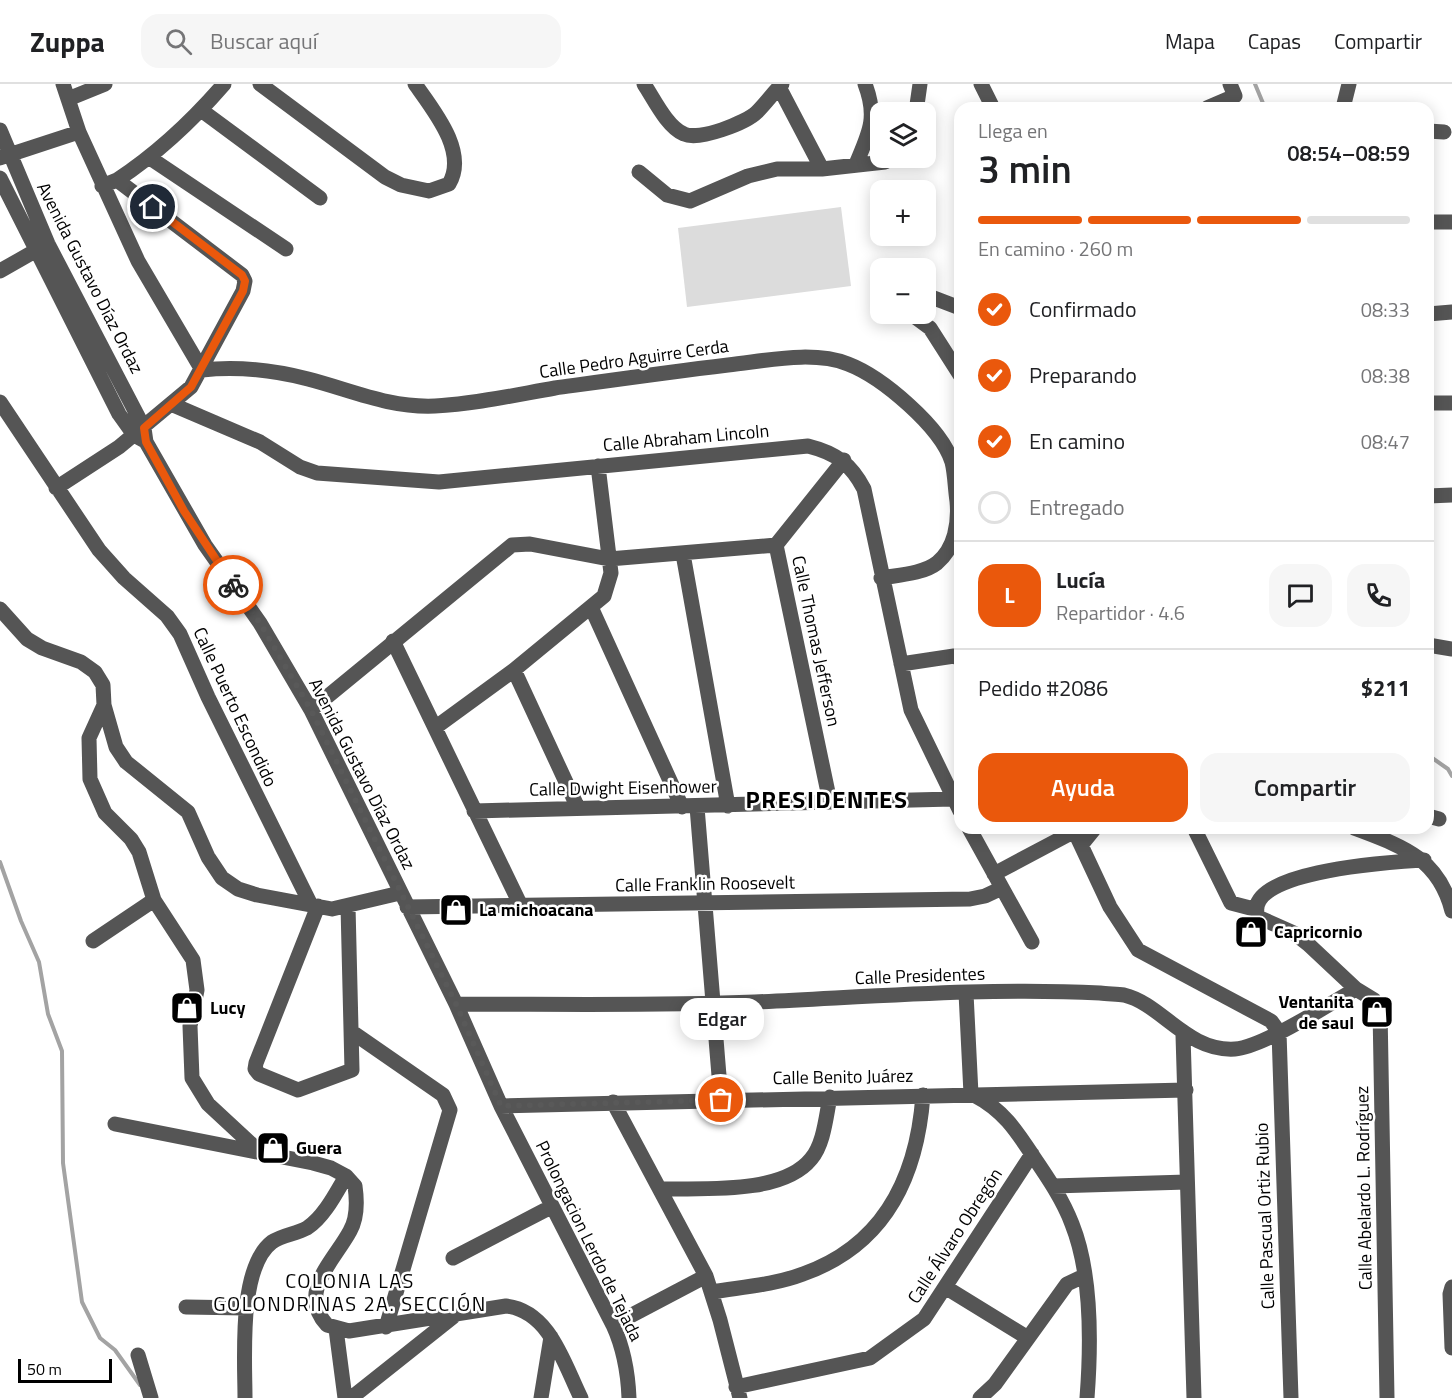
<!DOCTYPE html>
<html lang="es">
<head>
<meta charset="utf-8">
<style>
	:root { --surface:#fff; --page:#f6f6f6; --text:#202124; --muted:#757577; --line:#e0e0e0; --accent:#ea580c }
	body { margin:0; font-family:"Titillium Web",sans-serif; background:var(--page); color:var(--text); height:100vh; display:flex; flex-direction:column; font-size:22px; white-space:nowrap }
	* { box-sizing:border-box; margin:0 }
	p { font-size:20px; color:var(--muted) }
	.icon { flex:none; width:33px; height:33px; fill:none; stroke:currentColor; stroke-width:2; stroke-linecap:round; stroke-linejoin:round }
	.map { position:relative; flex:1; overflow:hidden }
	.panel { position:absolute; left:954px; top:18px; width:480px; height:732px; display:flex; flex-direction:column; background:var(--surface); border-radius:18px; box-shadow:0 3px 15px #0003 }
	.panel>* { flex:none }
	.tools { position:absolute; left:870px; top:18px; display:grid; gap:12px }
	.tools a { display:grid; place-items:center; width:66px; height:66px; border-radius:12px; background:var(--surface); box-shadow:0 3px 15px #0003; font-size:30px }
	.scale { position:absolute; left:18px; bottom:15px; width:94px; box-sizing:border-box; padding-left:6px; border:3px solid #000; border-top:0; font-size:16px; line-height:21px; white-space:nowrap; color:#000; -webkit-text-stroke:4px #fff; paint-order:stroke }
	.pin { position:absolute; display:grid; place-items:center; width:51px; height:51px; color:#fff; margin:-26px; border:3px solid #fff; border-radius:50%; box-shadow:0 2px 6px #0007 }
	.courier { position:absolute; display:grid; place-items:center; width:60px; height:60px; margin:-30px; border:4px solid #ea580c; border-radius:50%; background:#fff; color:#222; box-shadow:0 2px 8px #0007 }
	.bubble { position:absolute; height:42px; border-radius:18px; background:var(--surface); box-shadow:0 3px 15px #0003; font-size:20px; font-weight:600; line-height:42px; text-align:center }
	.summary em { font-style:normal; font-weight:600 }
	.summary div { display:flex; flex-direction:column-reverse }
	.summary { display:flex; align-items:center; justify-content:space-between; height:102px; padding:0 24px }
	h1 { font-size:39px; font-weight:600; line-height:45px }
	.bar { display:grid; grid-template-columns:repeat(4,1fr); gap:9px 6px; align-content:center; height:72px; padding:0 24px }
	.bar i { height:8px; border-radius:4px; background:var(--line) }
	.bar .selected { background:var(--accent) }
	.bar p { grid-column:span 4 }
	.line { display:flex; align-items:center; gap:15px; padding:0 24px; border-top:2px solid var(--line) }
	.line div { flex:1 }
	.round { display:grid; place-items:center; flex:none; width:63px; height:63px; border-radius:18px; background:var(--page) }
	ol { padding:0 24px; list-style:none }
	li { display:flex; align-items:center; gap:18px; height:66px }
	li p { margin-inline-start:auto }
	li .icon { padding:6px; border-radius:50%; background:var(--accent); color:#fff; stroke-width:4 }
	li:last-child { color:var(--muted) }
	li i { width:33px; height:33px; border:3px solid var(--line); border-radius:50% }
	.primary-button { display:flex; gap:12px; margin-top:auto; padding:12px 24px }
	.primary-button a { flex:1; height:69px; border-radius:18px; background:var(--accent); color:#fff; font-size:24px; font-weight:600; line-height:69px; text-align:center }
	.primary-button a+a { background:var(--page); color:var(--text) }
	header { display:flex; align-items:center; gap:36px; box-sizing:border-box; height:84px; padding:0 30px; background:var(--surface); border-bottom:2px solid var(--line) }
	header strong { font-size:28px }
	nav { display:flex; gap:33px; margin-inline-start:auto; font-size:21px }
	.search { width:420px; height:54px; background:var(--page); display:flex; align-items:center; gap:15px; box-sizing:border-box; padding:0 21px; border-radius:18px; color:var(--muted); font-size:22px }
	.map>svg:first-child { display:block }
	.green { fill:#dcdcdc }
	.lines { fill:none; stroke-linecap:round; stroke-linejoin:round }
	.stream { stroke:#a3a3a3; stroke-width:4 }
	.minor { stroke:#555; stroke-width:15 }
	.done { stroke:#595959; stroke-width:6; stroke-dasharray:0 10.8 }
	.route { stroke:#ea580c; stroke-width:8 }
	.labels { text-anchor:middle; stroke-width:5; stroke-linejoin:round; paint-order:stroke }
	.street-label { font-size:18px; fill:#000; stroke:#fff }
	.poi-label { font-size:18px; font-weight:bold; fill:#000; stroke:#fff; text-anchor:start }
	.neighbourhood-label { font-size:20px; letter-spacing:1.5px; fill:#000; stroke:#fff }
	.district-label { font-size:24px; font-weight:bold; letter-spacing:1.5px; fill:#000; stroke:#fff }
</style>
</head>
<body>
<header>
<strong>Zuppa</strong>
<div class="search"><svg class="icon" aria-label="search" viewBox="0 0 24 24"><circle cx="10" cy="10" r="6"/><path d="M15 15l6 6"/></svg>Buscar aquí</div>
<nav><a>Mapa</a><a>Capas</a><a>Compartir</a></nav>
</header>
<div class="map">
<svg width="1452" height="1314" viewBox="0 0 1452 1314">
	<rect width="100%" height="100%" fill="#fff"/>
	<path class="green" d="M 841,123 L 851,202 L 687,223 L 678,144 Z"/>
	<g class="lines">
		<path class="stream" d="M 1255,0 L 1265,24
			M 1428,671 L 1448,685 L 1452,692
			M 0,778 L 21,837 L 39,878 L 48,930 L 62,967 L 63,1079 L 82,1218 L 100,1254 L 115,1266 L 140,1301"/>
		<path class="minor" d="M 63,0 L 79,48 L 138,177 L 202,286
			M 260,0 L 385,93 L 401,101 L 429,107 L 449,100 C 468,68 434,27 415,0
			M 644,0 C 654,15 667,43 684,50 C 699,57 746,39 757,28 C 766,19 773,9 782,0
			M 981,0 L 993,24
			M 779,3 L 822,85
			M 68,15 L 105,0
			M 1207,24 L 1235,12 L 1230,0
			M 1343,24 L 1349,0
			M 201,26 L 320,114
			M 916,28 L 920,0
			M 0,46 L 48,160 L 144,344 L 146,358 L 205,461 L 260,539 L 311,626 L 456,920 L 501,1022 L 613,1241 C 624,1265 628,1288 629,1314
			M 1428,47 L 1444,48
			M 0,74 L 79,48
			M 150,74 L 286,165
			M 856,80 C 869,49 878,34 865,0
			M 639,88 L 667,111 L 690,117 L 748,92 L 777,85 L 822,85 L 885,78 L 892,74
			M 0,94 L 119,330 L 134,351 L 143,356
			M 117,96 C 158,69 192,37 224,0
			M 1428,138 L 1452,138
			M 0,187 L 42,163
			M 926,211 L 960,224
			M 911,230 L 930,244 L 960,291
			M 1428,230 L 1452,228
			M 202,286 C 238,282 273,286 308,295 C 351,306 389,324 435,322 C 475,320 515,311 555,304 C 613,296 670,288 728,281 C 766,277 812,266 848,280 C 882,293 941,343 952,378 C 955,390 955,404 957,417 C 959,439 955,464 937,479 C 923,490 898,491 881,494
			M 0,318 L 99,466 L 124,494 L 167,532 L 180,550 L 208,613 L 310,819
			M 1428,319 L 1452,319
			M 171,320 L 260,358 L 300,383 L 317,389 L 439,398 L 808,362 C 836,369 851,380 864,405 L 911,626 L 960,727
			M 56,404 L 119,363 L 191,303 L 243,207 L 245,197 L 242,191 L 117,96 L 102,102
			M 1428,412 L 1452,411
			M 776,461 L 830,718
			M 776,461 L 844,376
			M 683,470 L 728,722
			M 591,523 L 682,723
			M 0,525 L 27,555 L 42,564 L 81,578 L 95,588 L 103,601 L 104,621 L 116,663 L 126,678 L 188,728 L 208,773 L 222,794 L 238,805 L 257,811 L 332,825 L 400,809
			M 393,557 L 521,822
			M 1428,561 L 1452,565
			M 901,580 L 954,572 L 960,575
			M 514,586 L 578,724
			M 104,621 L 89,654 L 90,695 L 105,729 L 131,755 L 139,768 L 154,816 L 193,876 L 197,906 L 190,942 L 192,994 L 208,1020 L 262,1070
			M 311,626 L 512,461 L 530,460 L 609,475 L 776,461
			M 436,643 L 514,586 L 604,512 L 611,489 L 598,382
			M 697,723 L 721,1016
			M 474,727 L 953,715
			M 1428,732 L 1439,735
			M 969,744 L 1032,858
			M 1073,744 L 1110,823 L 1138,866 L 1271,937 L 1279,948 L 1291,1314
			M 1194,744 L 1231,819 L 1254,825
			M 1354,744 C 1401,762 1438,773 1452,827
			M 1082,760 L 1095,744
			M 994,790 L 1075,747
			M 318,822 L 256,979 L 255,985 L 259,990 L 298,1006 L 352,986 L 348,822
			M 407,823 L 970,815 L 985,812 L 1002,804
			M 93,857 L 154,816
			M 966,909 L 971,1010
			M 456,920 C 556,920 656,922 755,918 C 869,913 987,903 1100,909 C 1108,910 1117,910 1124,911 C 1162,920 1187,968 1235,965 C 1263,963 1329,920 1356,905
			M 352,948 L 443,1011 L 450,1026 L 386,1243
			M 1183,951 L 1194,1314
			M 974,1011 C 1003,1026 1016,1046 1033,1072 C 1048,1094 1063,1116 1072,1140 C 1092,1190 1091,1262 1087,1314
			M 613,1018 L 706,1192 L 720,1236 L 740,1314
			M 501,1022 L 1186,1006
			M 115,1040 L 313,1079 L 331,1084 L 346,1092 L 355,1102 C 357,1116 358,1133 350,1147 C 334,1177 297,1208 327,1241 L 349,1247 L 506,1222 C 550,1227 564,1280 581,1314
			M 1053,1102 L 1187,1098
			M 660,1105 C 702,1104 782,1111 811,1075 C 824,1060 826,1032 830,1013
			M 453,1174 L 551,1123
			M 945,1203 L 1028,1254
			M 1452,1203 L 1450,1210 L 1452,1264
			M 712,1208 C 742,1203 774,1201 803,1190 C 885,1161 917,1093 923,1011
			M 186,1223 L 246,1224
			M 613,1241 L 706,1192
			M 336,1245 L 345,1314
			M 138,1271 L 151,1314
			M 736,1303 L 870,1274 L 924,1235 L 1032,1070
			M 245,1314 C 245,1275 238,1184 272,1158 C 282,1151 296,1150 307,1144 C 324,1133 336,1109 346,1092
			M 351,1314 L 453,1233
			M 541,1314 L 551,1253
			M 980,1314 L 995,1300 L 1067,1200 L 1084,1192
			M 1387,1314 L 1380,926 L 1374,916 L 1356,905 L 1308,860 L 1294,849 L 1258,833 C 1240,786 1396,778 1424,776"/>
	</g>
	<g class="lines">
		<path class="done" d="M 233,501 L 260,539 L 311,626 L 456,920 L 501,1022 L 721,1016"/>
		<path class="route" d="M 153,123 L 242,191 L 245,197 L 243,207 L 191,303 L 144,344 L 146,358 L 184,427 L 233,501"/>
	</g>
	<defs>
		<g id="shop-square" transform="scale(1.725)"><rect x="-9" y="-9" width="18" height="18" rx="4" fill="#000" stroke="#fff"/><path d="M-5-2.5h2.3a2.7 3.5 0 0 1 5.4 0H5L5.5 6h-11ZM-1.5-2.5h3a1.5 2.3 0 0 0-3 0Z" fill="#fff"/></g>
	</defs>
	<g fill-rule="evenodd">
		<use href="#shop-square" x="456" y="826"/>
		<use href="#shop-square" x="1251" y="848"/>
		<use href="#shop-square" x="187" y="924"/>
		<use href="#shop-square" x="1377" y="928"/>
		<use href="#shop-square" x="273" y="1064"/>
	</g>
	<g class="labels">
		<g class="street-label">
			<text transform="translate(90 194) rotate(63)" y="6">Avenida Gustavo Díaz Ordaz</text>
			<text transform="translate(634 275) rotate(-8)" y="6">Calle Pedro Aguirre Cerda</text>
			<text transform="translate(686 354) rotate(-5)" y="6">Calle Abraham Lincoln</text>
			<text transform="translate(816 557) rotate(78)" y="6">Calle Thomas Jefferson</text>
			<text transform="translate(235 623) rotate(65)" y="6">Calle Puerto Escondido</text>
			<text transform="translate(362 690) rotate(63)" y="6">Avenida Gustavo Díaz Ordaz</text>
			<text transform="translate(623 704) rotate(-1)" y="6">Calle Dwight Eisenhower</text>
			<text transform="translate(705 800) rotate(-1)" y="6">Calle Franklin Roosevelt</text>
			<text transform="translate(920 892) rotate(-2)" y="6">Calle Presidentes</text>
			<text transform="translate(843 993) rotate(-1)" y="6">Calle Benito Juárez</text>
			<text transform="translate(1364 1104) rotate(-91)" y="6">Calle Abelardo L. Rodríguez</text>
			<text transform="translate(1265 1132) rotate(-92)" y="6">Calle Pascual Ortiz Rubio</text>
			<text transform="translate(955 1152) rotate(-57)" y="6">Calle Álvaro Obregón</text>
			<text transform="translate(589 1157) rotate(64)" y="6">Prolongacion Lerdo de Tejada</text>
		</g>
		<g class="poi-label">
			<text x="479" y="832">La michoacana</text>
			<text x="1274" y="854">Capricornio</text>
			<text x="1354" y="924" text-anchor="end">Ventanita<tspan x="1354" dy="21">de saul</tspan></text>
			<text x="210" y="930">Lucy</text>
			<text x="296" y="1070">Guera</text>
		</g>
		<g class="neighbourhood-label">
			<text x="350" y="1204">COLONIA LAS<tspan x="350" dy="23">GOLONDRINAS 2A. SECCIÓN</tspan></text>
		</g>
		<g class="district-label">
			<text x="827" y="724">PRESIDENTES</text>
		</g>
	</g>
</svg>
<div class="tools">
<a><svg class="icon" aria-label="layers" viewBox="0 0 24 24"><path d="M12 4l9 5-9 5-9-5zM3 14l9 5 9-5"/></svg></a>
<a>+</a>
<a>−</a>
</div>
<div class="scale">50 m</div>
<div class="pin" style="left:721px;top:1016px;background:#ea580c"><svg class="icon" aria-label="bag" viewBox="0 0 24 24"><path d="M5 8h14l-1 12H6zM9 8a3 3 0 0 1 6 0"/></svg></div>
<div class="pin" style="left:153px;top:123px;background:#1f2937"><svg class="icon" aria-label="home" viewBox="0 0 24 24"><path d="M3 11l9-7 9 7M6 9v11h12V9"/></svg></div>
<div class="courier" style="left:233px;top:501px"><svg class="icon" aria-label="bike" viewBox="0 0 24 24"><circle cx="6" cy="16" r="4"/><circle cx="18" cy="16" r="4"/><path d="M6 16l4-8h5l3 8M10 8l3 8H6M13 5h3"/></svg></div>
<div class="bubble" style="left:680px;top:914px;width:84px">Edgar</div>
<section class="panel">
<div class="summary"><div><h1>3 min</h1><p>Llega en</p></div><em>08:54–08:59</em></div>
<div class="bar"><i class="selected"></i><i class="selected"></i><i class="selected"></i><i></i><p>En camino · 260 m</p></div>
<ol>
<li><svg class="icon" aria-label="check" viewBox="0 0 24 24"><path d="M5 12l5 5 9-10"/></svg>Confirmado<p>08:33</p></li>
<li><svg class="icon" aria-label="check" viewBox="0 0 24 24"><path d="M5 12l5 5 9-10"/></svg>Preparando<p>08:38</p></li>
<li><svg class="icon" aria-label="check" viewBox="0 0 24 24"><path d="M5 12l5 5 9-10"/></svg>En camino<p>08:47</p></li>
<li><i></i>Entregado</li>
</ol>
<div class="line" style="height:108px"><b class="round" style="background:var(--accent);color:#fff">L</b><div><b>Lucía</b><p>Repartidor · 4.6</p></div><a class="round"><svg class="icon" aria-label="chat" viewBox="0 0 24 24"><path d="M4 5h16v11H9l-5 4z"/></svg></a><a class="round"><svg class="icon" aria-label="phone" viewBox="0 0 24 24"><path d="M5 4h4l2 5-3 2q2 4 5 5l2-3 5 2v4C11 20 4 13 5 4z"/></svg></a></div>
<div class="line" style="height:78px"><div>Pedido #2086</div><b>$211</b></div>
<div class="primary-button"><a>Ayuda</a><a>Compartir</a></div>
</section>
</div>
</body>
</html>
